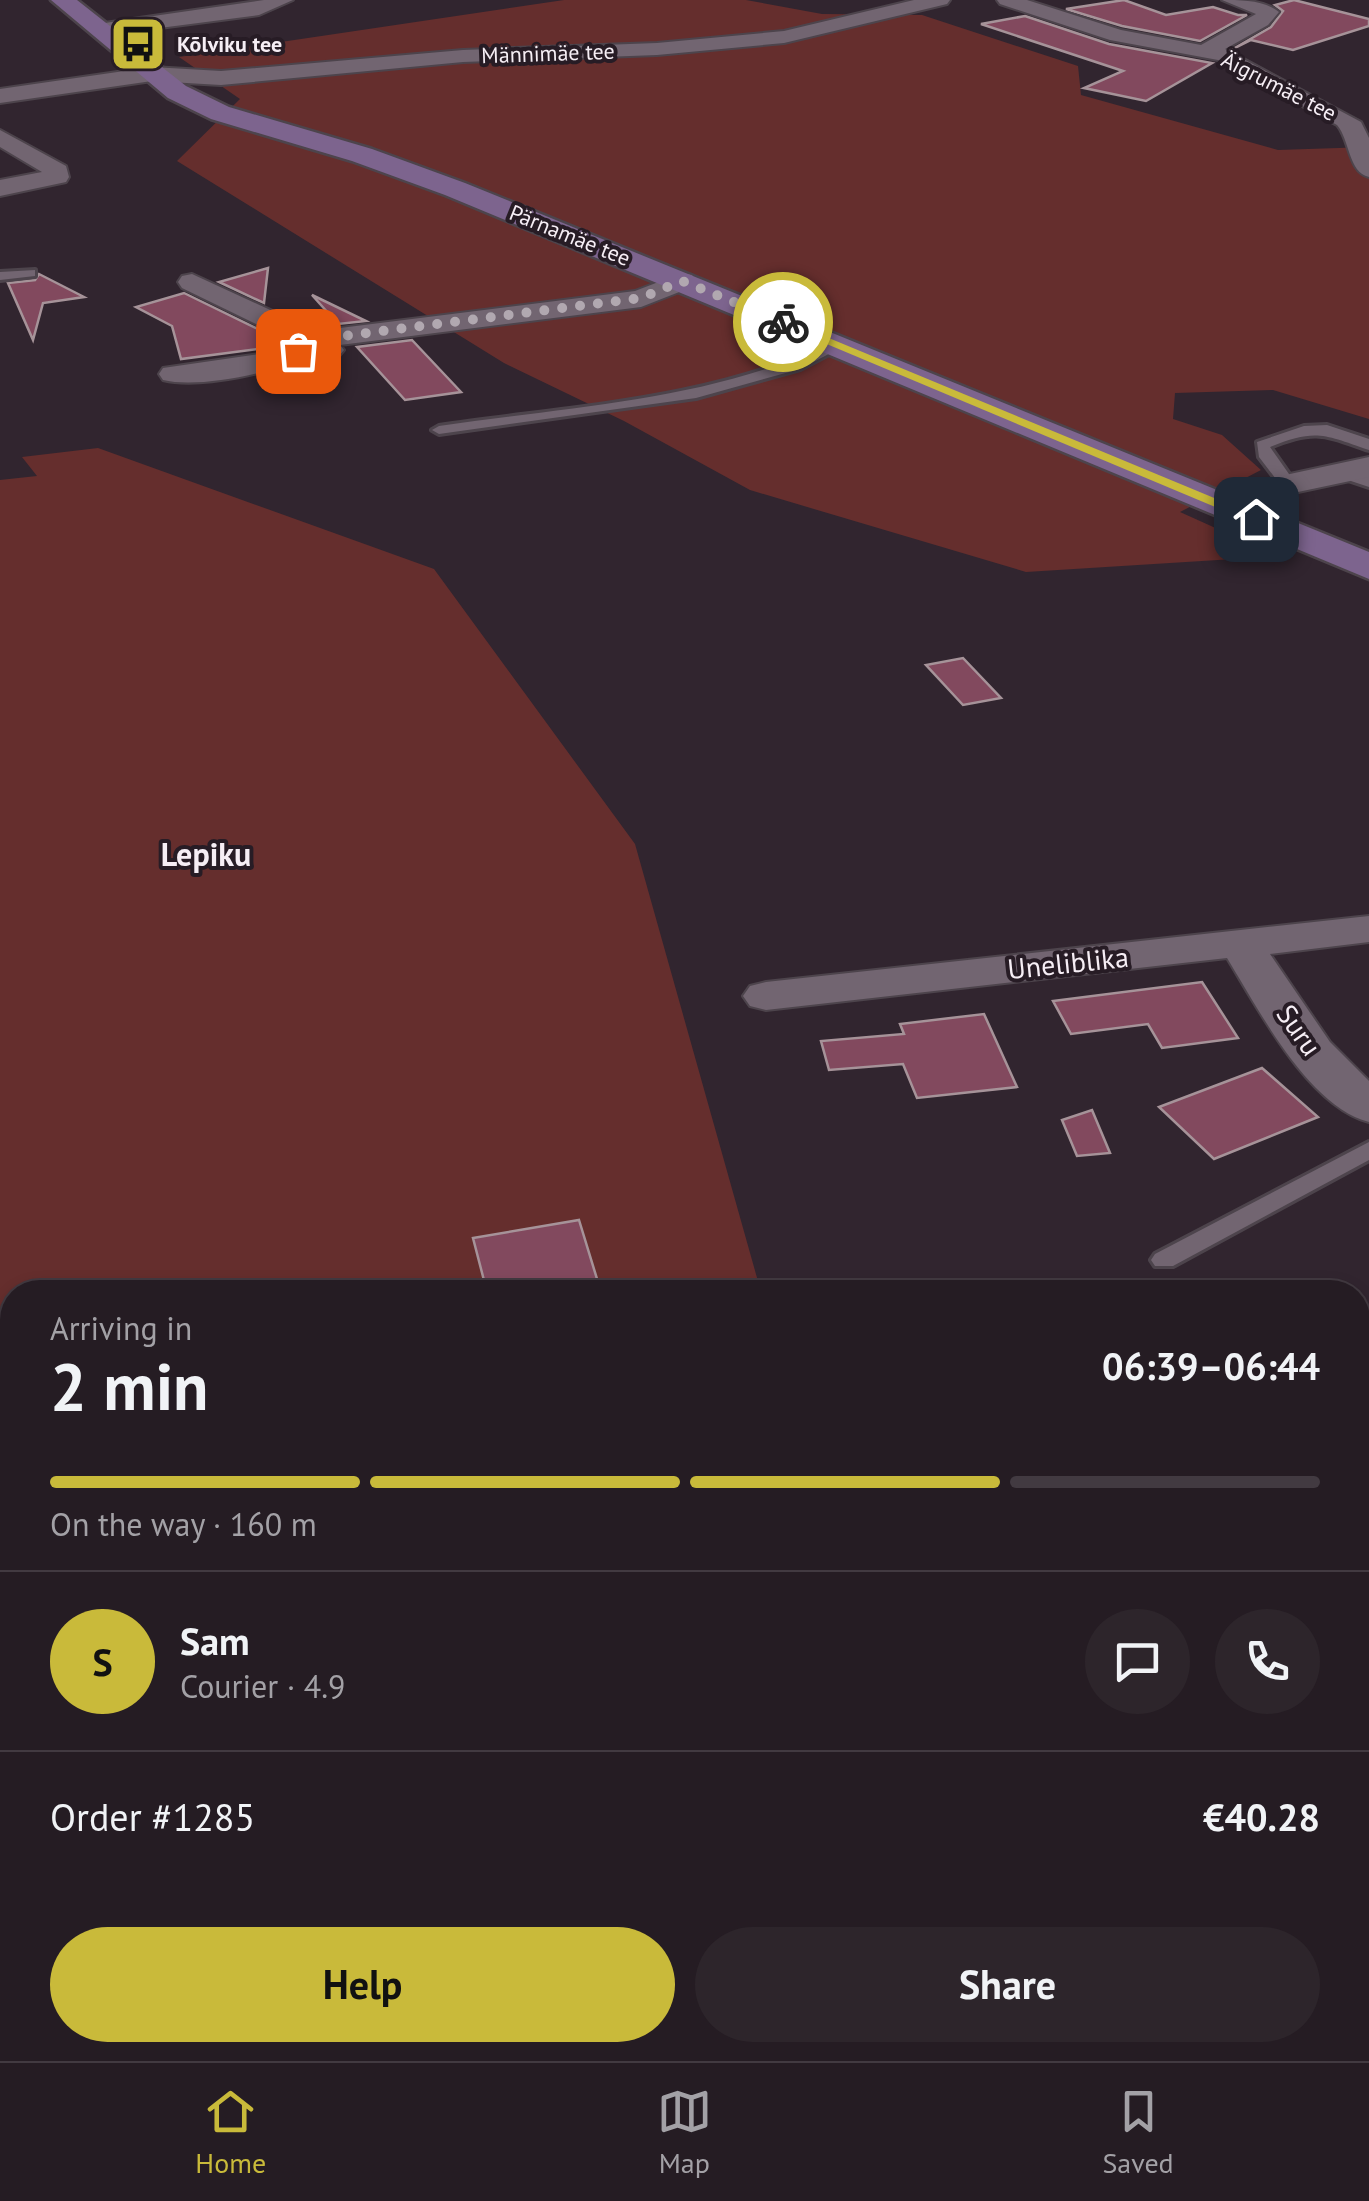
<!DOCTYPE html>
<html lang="en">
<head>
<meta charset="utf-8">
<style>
	:root { --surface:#251c23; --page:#2d252b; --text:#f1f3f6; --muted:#a3a1a6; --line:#423a41; --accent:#c9ba3a }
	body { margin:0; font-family:"PT Sans",sans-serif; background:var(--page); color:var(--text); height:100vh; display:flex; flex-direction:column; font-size:38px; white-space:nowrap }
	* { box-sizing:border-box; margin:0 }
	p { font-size:32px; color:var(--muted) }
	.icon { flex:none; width:55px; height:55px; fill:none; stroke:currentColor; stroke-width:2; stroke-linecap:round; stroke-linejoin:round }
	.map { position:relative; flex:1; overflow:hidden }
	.details { position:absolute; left:0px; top:1280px; width:1370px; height:782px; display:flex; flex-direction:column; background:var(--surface); border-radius:40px 40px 0 0; box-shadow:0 5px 15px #0003,0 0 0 2px var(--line) }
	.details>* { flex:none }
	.pin { position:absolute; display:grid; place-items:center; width:85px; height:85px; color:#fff; margin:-42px; border-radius:20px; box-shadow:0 5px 15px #0006 }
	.courier { position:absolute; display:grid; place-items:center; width:100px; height:100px; margin:-50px; border:8px solid #c9ba3a; border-radius:50%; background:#fff; color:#222; box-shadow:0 2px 12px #0007 }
	.head em { font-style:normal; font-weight:700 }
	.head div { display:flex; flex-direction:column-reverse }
	.head { display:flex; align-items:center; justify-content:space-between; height:170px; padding:0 50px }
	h1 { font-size:65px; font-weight:700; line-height:75px }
	.bar { display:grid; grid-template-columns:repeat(4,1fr); gap:15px 10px; align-content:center; height:120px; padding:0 50px }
	.bar i { height:12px; border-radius:8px; background:var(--line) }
	.bar .selected { background:var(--accent) }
	.bar p { grid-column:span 4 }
	.line { display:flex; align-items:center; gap:25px; padding:0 50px; border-top:2px solid var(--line) }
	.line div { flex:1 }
	.round { display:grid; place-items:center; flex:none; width:105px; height:105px; border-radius:52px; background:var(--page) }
	.button { display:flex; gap:20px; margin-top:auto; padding:20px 50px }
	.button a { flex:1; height:115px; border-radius:60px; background:var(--accent); color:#111; font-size:40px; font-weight:700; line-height:115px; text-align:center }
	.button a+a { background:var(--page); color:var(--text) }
	.tab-bar { display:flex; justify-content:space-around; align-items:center; height:140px; border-top:2px solid var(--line); background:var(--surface); font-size:28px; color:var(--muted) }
	.tab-bar a { display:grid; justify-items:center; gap:5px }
	.tab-bar .selected { color:var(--accent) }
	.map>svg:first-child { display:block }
	.green { fill:#652e2d }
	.building { fill:#82495e; stroke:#a69399; stroke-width:2.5 }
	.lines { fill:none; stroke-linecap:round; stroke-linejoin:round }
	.lane-casing { stroke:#4d444c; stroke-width:6 }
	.street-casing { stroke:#4d444c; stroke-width:4 }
	.secondary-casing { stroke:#4d444c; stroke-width:5 }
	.lane { fill:#726571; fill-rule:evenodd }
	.street { fill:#726571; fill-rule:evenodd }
	.secondary { fill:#7d648e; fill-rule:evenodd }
	.route { fill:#c9ba3a }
	.done { stroke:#b1a8b0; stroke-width:10; stroke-dasharray:0 18 }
	.labels { text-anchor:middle; stroke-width:8; stroke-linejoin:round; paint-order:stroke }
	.far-poi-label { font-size:22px; font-weight:bold; fill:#f6eef5; stroke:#271c25; text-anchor:start }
	.far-street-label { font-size:22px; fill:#f6eef5; stroke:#271c25 }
	.street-label { font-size:28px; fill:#f6eef5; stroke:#271c25 }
	.quarter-label { font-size:32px; font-weight:bold; fill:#f6eef5; stroke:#271c25 }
</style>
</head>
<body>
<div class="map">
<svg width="1369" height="2061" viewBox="0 0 1369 2061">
	<rect width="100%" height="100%" fill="#31252f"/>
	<path class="green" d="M 564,0 L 746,0 L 822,14 L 922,15 L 1078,66 L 1081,95 L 1278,150 L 1369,147 L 1369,419 L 1273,390 L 1175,393 L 1173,419 L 1222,435 L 1261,470 L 1180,512 L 1251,544 L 1250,558 L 1026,572 L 750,490 L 624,421 L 504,363 L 177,161 L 240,99 L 179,57 Z
		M 98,448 L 434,569 L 635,844 L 761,1292 L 12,1292 L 12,2050 L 1358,2050 L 1358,1439 L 1369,1438 L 1369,2061 L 0,2061 L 0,480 L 37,476 L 22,457 Z"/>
	<path class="building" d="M 1124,0 L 1166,15 L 1213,7 L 1238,15 L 1247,15 L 1200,41 L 1122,26 L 1066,9 Z
		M 1294,0 L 1369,19 L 1369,26 L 1293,50 L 1251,40 L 1233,49 L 1271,27 L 1283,11 L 1275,5 Z
		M 1025,16 L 1109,44 L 1212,63 L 1146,101 L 1084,88 L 1123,71 L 981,24 Z
		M 268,268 L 264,303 L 219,282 Z
		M 39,274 L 84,297 L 43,303 L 33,340 L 8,283 L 35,280 Z
		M 184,293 L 260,330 L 258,349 L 181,359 L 172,326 L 136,307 Z
		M 312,295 L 366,321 L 338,324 Z
		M 412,340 L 461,392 L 405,400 L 357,347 Z
		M 963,658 L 1001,698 L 963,705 L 926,665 Z
		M 1202,982 L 1238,1038 L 1162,1048 L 1148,1024 L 1071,1034 L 1053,1001 Z
		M 984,1014 L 1017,1087 L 917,1098 L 903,1064 L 829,1070 L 821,1041 L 904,1034 L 900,1024 Z
		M 1262,1068 L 1318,1117 L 1214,1159 L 1159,1107 Z
		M 1092,1110 L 1110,1153 L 1077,1156 L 1062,1120 Z
		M 579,1220 L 601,1292 L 487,1292 L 473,1238 Z"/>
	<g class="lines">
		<g class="lane-casing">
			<path id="lane" d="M 35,270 L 35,276 L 0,280 L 0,272 Z
				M 834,342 L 846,345 L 800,369 L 696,398 L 439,434 L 432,430 L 439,426 C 574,406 709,401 834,342 Z
				M 1327,425 L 1369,439 L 1369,450 C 1325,435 1316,428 1270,447 L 1296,484 L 1282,487 L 1259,457 L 1257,442 L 1304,426 Z
				M 1336,470 L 1369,477 L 1369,487 L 1336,476 Z
				M 1369,1142 L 1369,1160 L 1173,1266 L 1155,1266 L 1151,1260 L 1155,1254 Z
				M 12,1582 L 12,1606 L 0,1608 L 0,1584 Z"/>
		</g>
		<g class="street-casing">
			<path id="street" d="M 264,0 L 293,0 L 259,15 L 98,36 L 88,30 L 98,24 Z
				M 914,0 L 950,0 L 947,4 L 784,43 L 657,55 L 463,62 L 221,85 L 152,81 L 0,103 L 0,89 L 152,67 L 221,71 L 463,50 L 657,43 L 784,31 Z
				M 997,0 L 1027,0 L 1121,30 L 1201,45 L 1256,14 L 1222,0 C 1242,0 1264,0 1279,12 L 1268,25 L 1225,49 L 1361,122 L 1369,138 L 1369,177 C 1348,172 1350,140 1337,125 L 1218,60 L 1110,40 L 1000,4 Z
				M 0,130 L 66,166 L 69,177 L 66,182 L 0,196 L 0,180 L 42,172 L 0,147 Z
				M 682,273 L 692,275 L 696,281 L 692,287 L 641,307 L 340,345 L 344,350 L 339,356 L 329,359 L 313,353 C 280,372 200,389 163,380 L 159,374 L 163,368 L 259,354 L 291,341 L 182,288 L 178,282 L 182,276 L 192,274 L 316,331 L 635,291 Z
				M 1369,457 L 1369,477 L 1298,492 L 1244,516 L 1220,516 L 1215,509 L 1220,502 L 1276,477 Z
				M 1369,916 L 1369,942 L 1270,954 L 1330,1042 L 1369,1081 L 1369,1122 C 1308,1106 1259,1010 1227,958 L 766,1010 L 750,1006 L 743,996 L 750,986 L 766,982 Z"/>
		</g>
		<g class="secondary-casing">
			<path id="secondary" d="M 51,0 L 77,0 L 186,86 L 229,107 L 372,149 L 465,183 L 1369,552 L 1369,579 L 445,195 L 352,161 L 211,119 L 168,98 Z"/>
		</g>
		<use href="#lane" class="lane"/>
		<use href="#street" class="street"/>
		<use href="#secondary" class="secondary"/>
	</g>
	<path class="route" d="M 783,319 L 1260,517 L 1261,519 L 1251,522 L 779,324 Z"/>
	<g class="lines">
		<path class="done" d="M 298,351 L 312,340 L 641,298 L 682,281 L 783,322"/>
	</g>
	<defs>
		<g id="bus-square" transform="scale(2.875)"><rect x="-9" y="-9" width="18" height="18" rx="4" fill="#c9ba3a" stroke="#271c25"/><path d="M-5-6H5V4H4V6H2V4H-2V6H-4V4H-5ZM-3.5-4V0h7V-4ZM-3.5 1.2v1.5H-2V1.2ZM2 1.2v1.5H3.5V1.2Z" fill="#111"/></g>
	</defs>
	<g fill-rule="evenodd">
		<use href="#bus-square" x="138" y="44"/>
	</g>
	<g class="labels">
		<g class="far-poi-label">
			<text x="177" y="52">Kõlviku tee</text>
		</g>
		<g class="far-street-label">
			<text transform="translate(548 53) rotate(-2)" y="8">Männimäe tee</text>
			<text transform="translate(1279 86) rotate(27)" y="8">Äigrumäe tee</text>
			<text transform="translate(570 235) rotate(22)" y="8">Pärnamäe tee</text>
		</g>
		<g class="street-label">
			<text transform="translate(1068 963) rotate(-6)" y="10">Uneliblika</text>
			<text transform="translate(1299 1030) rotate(55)" y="10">Suru</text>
		</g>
		<g class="quarter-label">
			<text x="206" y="866">Lepiku</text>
		</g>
	</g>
</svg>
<div class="pin" style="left:298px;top:351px;background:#ea580c"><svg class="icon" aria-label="bag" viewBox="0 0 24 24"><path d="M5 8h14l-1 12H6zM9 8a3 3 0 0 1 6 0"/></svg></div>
<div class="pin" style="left:1256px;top:519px;background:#1f2937"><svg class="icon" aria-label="home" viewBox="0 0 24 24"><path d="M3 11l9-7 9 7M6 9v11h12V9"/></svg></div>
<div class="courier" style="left:783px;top:322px"><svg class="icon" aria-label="bike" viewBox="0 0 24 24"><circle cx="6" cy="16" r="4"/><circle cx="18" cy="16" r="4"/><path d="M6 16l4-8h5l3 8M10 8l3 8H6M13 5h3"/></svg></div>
<section class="details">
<div class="head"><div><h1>2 min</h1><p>Arriving in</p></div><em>06:39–06:44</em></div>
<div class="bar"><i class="selected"></i><i class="selected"></i><i class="selected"></i><i></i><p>On the way · 160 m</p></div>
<div class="line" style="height:180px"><b class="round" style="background:var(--accent);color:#111">S</b><div><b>Sam</b><p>Courier · 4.9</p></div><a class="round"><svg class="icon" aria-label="chat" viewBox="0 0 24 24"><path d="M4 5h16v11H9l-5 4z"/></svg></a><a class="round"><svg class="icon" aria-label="phone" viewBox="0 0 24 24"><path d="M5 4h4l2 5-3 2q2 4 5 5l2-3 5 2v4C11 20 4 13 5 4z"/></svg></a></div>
<div class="line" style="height:130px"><div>Order #1285</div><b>€40.28</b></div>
<div class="button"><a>Help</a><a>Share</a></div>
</section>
</div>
<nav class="tab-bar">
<a class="selected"><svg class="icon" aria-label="home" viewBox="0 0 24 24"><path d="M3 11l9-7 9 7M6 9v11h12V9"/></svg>Home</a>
<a><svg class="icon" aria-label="map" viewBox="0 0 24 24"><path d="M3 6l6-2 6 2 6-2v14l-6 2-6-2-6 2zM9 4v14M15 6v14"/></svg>Map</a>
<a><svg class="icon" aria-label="saved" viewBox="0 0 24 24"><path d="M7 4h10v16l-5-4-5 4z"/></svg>Saved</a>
</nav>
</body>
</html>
